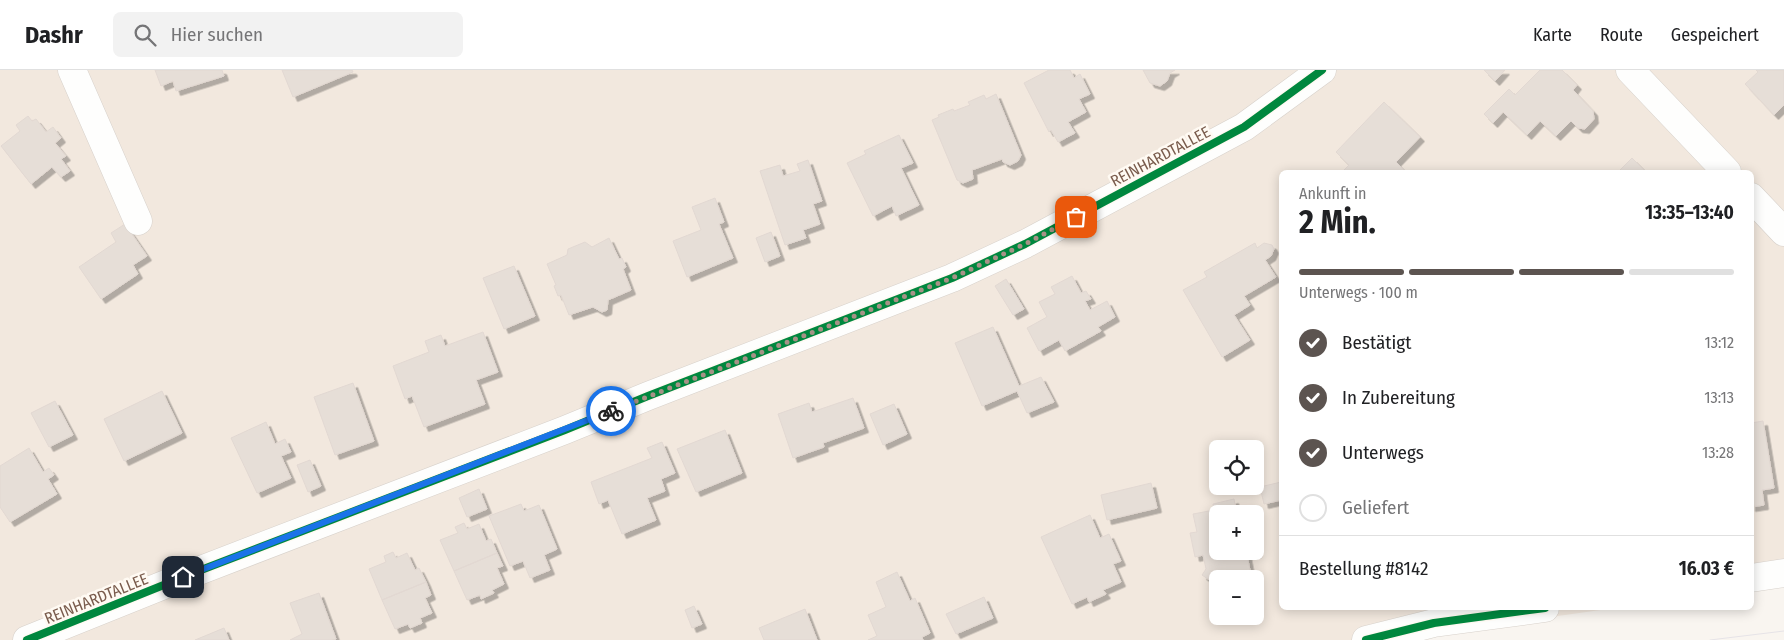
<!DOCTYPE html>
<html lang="de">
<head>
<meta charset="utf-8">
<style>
	:root { --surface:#fff; --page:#f2f2f2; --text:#202124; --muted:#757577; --line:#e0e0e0; --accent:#5c5450 }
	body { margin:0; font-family:"Fira Sans Condensed",sans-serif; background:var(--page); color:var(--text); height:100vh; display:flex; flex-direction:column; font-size:19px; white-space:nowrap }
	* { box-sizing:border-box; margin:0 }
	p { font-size:16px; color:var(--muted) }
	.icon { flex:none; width:28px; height:28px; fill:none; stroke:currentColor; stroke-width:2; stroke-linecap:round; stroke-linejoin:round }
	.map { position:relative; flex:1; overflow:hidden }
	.details { position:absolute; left:1279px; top:100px; width:475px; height:440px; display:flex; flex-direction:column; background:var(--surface); border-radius:8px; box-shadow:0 2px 12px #0003 }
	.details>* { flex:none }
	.buttons { position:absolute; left:1209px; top:370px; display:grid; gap:10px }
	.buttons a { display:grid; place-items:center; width:55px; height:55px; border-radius:8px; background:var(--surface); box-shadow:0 2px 12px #0003; font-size:25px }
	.pin { position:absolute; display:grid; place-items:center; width:42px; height:42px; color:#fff; margin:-21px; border-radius:10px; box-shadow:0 2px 8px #0006 }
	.courier { position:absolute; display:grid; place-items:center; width:50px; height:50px; margin:-25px; border:4px solid #1a73e8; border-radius:50%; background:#fff; color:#222; box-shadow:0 1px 6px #0007 }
	.overview em { font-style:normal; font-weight:700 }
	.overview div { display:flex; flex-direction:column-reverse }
	.overview { display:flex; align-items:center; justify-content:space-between; height:85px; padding:0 20px }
	h1 { font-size:32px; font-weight:700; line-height:38px }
	.bar { display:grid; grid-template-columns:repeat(4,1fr); gap:8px 5px; align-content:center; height:60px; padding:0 20px }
	.bar i { height:6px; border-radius:4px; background:var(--line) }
	.bar .current { background:var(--accent) }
	.bar p { grid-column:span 4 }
	.line { display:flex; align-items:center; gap:12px; padding:0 20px; border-top:1px solid var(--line) }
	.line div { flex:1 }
	ol { padding:0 20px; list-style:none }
	li { display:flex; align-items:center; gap:15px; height:55px }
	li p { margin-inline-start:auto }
	li .icon { padding:5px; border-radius:50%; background:var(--accent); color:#fff; stroke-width:4 }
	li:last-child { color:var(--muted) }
	li i { width:28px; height:28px; border:2px solid var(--line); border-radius:50% }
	header { display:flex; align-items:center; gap:30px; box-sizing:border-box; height:70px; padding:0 25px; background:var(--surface); border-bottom:1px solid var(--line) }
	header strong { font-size:24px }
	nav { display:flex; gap:28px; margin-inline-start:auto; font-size:18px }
	.search { width:350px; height:45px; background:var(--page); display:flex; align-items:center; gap:12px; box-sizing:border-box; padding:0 18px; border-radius:8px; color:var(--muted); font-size:19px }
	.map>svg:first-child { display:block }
	.residential { fill:#f2e8de; fill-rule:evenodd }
	.building { fill:#e6ded7; stroke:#e2d8d2; filter:url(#shadow) }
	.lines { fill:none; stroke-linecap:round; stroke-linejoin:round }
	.minor-casing { stroke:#d7d1cb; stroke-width:29 }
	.minor { stroke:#fefefd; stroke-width:28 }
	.tram { stroke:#e6e3e7; stroke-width:1 }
	.cycleway-casing { stroke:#fffaf3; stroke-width:11 }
	.cycleway { stroke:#00873e; stroke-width:8 }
	.done { stroke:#a69286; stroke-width:5; stroke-dasharray:0 9 }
	.route { stroke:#1a73e8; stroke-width:6 }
	.labels { text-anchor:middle; stroke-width:5; stroke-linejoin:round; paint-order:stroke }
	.street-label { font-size:16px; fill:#7a5c4d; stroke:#fffaf3 }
</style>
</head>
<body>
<header>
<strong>Dashr</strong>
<div class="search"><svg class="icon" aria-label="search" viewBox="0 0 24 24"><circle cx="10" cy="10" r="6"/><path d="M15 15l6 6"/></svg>Hier suchen</div>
<nav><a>Karte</a><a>Route</a><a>Gespeichert</a></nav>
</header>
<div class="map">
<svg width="1784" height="570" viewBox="0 0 1784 570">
	<defs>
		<filter id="shadow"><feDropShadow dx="4.5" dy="4.5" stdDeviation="0" flood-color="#0004"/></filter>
	</defs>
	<rect width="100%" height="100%" fill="#f9f5f0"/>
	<path class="residential" d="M 0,0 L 1784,0 L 1784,513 L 1751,518 L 1751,102 L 1281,102 L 1281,538 L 1615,538 L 1437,563 L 1407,570 L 0,570 ZM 1218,379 L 1255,379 L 1255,416 L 1218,416 ZM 1218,444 L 1255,444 L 1255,481 L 1218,481 ZM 1218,509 L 1255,509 L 1255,546 L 1218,546 Z"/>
	<path class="building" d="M 155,0 L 222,0 L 224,6 L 176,21 L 173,11 L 161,16 Z
		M 282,0 L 352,0 L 353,2 L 293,27 Z
		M 1049,0 L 1070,0 L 1074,8 L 1080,4 L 1090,24 L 1079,29 L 1086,42 L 1068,52 L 1075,63 L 1058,72 L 1051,60 L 1049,62 L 1024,13 Z
		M 1143,0 L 1175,0 L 1170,3 L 1167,11 L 1160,16 L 1150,13 Z
		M 1484,0 L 1505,0 L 1495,11 Z
		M 1540,0 L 1562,0 L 1577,15 L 1573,20 L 1593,41 L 1594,49 L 1585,59 L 1578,58 L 1571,51 L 1556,66 L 1540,51 L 1527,65 L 1503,42 L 1493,53 L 1484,44 L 1509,19 L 1515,25 Z
		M 1756,0 L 1784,0 L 1784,35 L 1774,45 L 1745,14 L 1758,2 Z
		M 996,24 L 1021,85 L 1018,91 L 1010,95 L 1003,92 L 1002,89 L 972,100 L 973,109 L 963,113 L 957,110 L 932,50 L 939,47 L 938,45 L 953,39 L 954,41 L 970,35 L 968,32 L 984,25 L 986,29 Z
		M 1384,32 L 1420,67 L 1396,92 L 1405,101 L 1404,102 L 1342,102 L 1349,95 L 1336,82 Z
		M 28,46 L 32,51 L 36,49 L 46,62 L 53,57 L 61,68 L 55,73 L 66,86 L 61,89 L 70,101 L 61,107 L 52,97 L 31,114 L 1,76 L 20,61 L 16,55 Z
		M 899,65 L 913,93 L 901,98 L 919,135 L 896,146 L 892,136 L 873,146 L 847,93 L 866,84 L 864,81 Z
		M 1632,88 L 1646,102 L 1618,102 Z
		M 808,90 L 822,131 L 813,134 L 820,154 L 803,160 L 806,168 L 785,175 L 760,101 L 780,95 L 783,106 L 800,101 L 797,94 Z
		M 715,128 L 724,152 L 719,154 L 733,188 L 687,207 L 673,171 L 701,160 L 692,137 Z
		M 125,154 L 147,186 L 133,195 L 138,204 L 101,229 L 79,197 L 116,172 L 111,163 Z
		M 771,162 L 780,186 L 765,192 L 756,168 Z
		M 609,168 L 619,189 L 622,188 L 626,197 L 623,199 L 631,220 L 608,230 L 607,240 L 602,242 L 593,237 L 569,245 L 561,225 L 558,226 L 554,216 L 556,215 L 547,194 L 567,185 L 568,179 L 585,172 L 592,177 Z
		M 1255,173 L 1257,178 L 1264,173 L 1272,175 L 1274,179 L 1271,186 L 1265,190 L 1276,207 L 1244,226 L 1250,235 L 1234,245 L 1250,270 L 1222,287 L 1183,220 L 1207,207 L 1204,202 Z
		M 514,196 L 535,246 L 504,259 L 483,208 Z
		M 1072,206 L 1081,223 L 1086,221 L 1091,229 L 1085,231 L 1090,240 L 1107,231 L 1115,247 L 1098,257 L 1101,261 L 1065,281 L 1059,270 L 1039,281 L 1027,258 L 1047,247 L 1039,232 L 1055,224 L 1051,217 Z
		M 1006,209 L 1024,239 L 1013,245 L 995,216 Z
		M 993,257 L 1019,316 L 1041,307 L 1054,332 L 1027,343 L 1017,321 L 982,336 L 955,273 Z
		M 483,262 L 498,302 L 476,310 L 485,334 L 424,357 L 412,326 L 405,329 L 393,296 L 429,282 L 425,271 L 441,265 L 445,276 Z
		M 353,313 L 374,371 L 335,385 L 314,327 Z
		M 162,321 L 182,363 L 124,391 L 104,349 Z
		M 853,328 L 864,358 L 823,373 L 824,377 L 793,388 L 778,344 L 809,333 L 812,342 Z
		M 55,331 L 73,365 L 49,377 L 31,343 Z
		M 894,334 L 907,364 L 883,375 L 870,344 Z
		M 1763,351 L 1774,418 L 1762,420 L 1764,435 L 1751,437 L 1751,353 Z
		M 266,352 L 275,374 L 285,369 L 291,382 L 281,386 L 291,408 L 257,423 L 231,368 Z
		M 725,360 L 742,403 L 696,422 L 677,379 Z
		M 662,372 L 675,403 L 661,409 L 665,421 L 647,428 L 656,450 L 622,464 L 608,430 L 599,434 L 591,412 L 652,388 L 647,378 Z
		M 29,378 L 43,402 L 49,398 L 54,405 L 48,409 L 57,424 L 10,452 L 0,437 L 0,396 Z
		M 310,390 L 321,416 L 308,422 L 297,395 Z
		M 1281,412 L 1281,430 L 1264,434 L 1260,417 Z
		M 1151,413 L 1157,438 L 1107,450 L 1101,425 Z
		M 479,419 L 487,439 L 467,447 L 459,428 Z
		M 1234,429 L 1237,444 L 1218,444 L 1218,481 L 1255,481 L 1255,471 L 1257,483 L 1247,485 L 1251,505 L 1229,509 L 1227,503 L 1215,505 L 1211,511 L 1202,505 L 1206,499 L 1203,485 L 1195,487 L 1190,463 L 1197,462 L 1193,444 L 1214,440 L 1213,434 Z
		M 521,434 L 524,441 L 539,435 L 557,479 L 544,485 L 550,500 L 530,508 L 523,491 L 510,496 L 489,446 Z
		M 1090,445 L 1100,468 L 1109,464 L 1121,491 L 1113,494 L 1121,512 L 1103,520 L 1106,524 L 1089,532 L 1087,527 L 1072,534 L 1041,467 Z
		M 464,453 L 467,459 L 479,454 L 486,471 L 491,469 L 497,483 L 454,501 L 440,470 L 458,463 L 455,457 Z
		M 393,482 L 396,488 L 407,483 L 415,500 L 419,498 L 426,512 L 382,530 L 369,499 L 386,492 L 384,486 Z
		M 497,483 L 503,496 L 497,498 L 504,514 L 492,520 L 494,523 L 481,529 L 480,525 L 467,530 L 454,501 Z
		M 897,502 L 910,531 L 915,528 L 930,563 L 922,567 L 923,570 L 868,570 L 877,566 L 868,545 L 886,537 L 876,512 Z
		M 426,512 L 431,525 L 425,528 L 432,543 L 420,548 L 422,553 L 410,558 L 408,554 L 395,559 L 382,530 Z
		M 319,523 L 336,569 L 332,570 L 290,570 L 302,564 L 290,533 Z
		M 984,527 L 993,548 L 956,564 L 946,544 Z
		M 694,536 L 702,554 L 692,558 L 685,540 Z
		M 805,539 L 817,570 L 764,570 L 759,558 Z
		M 224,558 L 229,570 L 195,570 Z"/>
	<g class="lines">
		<g class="minor-casing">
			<path id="minor" d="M 72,0 L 138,151
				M 1630,0 L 1727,102
				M 1751,127 L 1784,162
				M 1751,508 L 1784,503
				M 27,570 L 201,500 L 565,360 L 648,326 L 952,208 L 1025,174 L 1244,57 L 1322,0
				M 1366,570 L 1434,553 L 1545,538"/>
		</g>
		<use href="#minor" class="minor"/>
		<path class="tram" d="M 1710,570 L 1784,561"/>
		<g class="cycleway-casing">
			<path id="cycleway" d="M 27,570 L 201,500 L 565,360 L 648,326 L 952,208 L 1025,174 L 1244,57 L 1322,0
				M 1366,570 L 1434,553 L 1545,538"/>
		</g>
		<use href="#cycleway" class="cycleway"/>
	</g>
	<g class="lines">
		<path class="done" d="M 611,341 L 952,208 L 1025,174 L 1076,147"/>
		<path class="route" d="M 183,507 L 611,341"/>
	</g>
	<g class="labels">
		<g class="street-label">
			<text transform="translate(1160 86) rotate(-28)" y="6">REINHARDTALLEE</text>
			<text transform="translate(96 528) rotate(-22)" y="6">REINHARDTALLEE</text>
		</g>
	</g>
</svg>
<div class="buttons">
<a><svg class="icon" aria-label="locate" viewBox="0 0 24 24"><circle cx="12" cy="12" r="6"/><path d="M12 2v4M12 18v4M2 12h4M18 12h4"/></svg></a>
<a>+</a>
<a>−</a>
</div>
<div class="pin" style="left:1076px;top:147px;background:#ea580c"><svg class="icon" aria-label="bag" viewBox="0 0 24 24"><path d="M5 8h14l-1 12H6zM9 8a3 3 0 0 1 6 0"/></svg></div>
<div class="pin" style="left:183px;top:507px;background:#1f2937"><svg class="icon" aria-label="home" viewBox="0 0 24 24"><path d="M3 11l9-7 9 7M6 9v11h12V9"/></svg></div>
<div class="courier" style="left:611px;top:341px"><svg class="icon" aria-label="bike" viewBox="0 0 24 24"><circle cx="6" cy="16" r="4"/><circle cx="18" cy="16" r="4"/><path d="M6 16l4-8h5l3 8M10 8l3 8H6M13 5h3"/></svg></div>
<section class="details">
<div class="overview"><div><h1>2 Min.</h1><p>Ankunft in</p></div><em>13:35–13:40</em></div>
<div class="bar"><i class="current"></i><i class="current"></i><i class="current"></i><i></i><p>Unterwegs · 100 m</p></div>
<ol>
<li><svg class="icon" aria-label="check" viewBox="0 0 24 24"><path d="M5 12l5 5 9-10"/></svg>Bestätigt<p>13:12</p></li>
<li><svg class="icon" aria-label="check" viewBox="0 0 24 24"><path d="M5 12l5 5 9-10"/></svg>In Zubereitung<p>13:13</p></li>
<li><svg class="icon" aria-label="check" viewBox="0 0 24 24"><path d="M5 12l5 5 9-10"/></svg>Unterwegs<p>13:28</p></li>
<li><i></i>Geliefert</li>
</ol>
<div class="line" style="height:65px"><div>Bestellung #8142</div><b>16.03 €</b></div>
</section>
</div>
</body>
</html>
